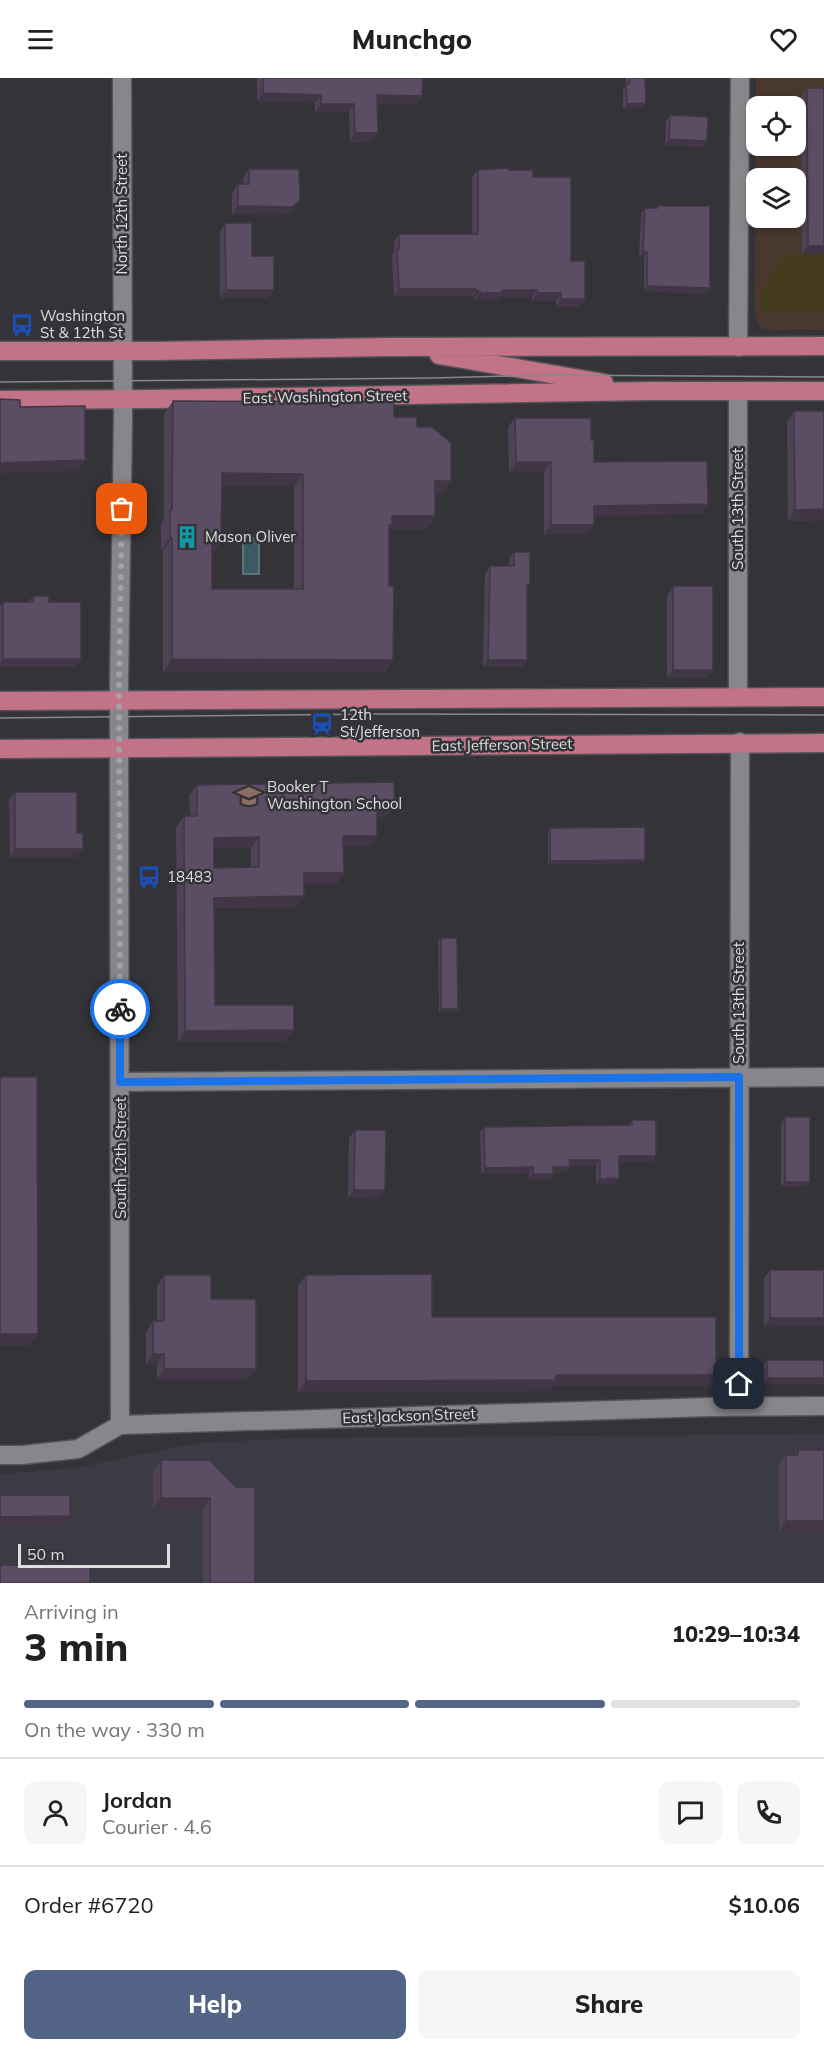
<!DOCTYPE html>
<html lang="en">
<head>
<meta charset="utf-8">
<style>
	:root { --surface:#fff; --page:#f6f6f6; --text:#202124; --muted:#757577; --line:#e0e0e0; --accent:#546486 }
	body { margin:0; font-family:Mulish,sans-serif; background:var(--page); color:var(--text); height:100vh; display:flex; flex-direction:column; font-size:22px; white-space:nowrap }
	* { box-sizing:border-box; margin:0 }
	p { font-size:20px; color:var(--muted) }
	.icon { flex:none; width:33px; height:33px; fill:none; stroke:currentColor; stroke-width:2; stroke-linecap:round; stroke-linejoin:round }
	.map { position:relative; height:1505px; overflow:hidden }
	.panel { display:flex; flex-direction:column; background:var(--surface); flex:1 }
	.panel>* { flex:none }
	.controls { position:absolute; left:746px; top:18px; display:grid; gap:12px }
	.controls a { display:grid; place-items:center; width:60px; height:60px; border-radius:12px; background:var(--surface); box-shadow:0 3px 9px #0003; font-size:30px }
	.scale { position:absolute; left:18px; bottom:15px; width:152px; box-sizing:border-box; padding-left:6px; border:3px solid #dfdfe2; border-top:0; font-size:16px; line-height:21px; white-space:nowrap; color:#dfdfe2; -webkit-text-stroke:4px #343438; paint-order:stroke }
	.pin { position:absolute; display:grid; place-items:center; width:51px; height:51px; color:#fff; margin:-26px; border-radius:12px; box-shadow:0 3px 9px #0006 }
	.courier { position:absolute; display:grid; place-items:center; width:60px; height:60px; margin:-30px; border:4px solid #1a73e8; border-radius:50%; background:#fff; color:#222; box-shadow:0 2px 8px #0007 }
	.headline em { font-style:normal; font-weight:800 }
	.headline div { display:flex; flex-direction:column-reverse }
	.headline { display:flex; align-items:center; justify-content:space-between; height:102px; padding:0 24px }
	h1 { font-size:39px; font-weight:800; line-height:45px }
	.bar { display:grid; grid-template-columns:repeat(4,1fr); gap:9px 6px; align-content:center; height:72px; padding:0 24px }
	.bar i { height:8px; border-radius:4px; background:var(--line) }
	.bar .on { background:var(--accent) }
	.bar p { grid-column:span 4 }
	.line { display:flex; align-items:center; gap:15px; padding:0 24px; border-top:2px solid var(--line) }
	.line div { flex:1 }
	.round { display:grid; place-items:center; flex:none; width:63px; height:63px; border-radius:12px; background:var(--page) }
	.button { display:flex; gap:12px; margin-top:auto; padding:12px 24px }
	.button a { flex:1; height:69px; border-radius:12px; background:var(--accent); color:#fff; font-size:24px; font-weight:800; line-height:69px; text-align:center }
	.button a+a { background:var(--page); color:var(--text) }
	header { display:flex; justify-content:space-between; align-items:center; height:78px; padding:0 24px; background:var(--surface); font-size:27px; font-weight:800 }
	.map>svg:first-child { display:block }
	.built { fill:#3c3b45 }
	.education { fill:#49382d; fill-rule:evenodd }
	.sand { fill:#443c1c }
	.water { fill:#3b5a64; stroke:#6c828a; stroke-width:1.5 }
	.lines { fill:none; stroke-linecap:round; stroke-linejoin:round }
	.minor-casing { stroke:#535256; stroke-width:21 }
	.major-casing { stroke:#535256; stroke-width:21 }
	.minor { stroke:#87878b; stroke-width:18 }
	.major { stroke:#c27387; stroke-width:18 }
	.tram { stroke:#88888c; stroke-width:1.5 }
	.wall { fill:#4e4255; fill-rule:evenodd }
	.shaded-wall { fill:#403645 }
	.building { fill:#5b4d63; stroke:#403645; stroke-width:1.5; fill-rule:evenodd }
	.done { stroke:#a3a3a6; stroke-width:6; stroke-dasharray:0 10.8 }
	.route { stroke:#1a73e8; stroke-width:8 }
	.labels { text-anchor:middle; stroke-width:5; stroke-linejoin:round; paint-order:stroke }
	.street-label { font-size:15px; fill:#dfdfe2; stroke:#343438 }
	.poi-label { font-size:15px; fill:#dfdfe2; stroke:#343438; text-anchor:start }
</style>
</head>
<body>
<header><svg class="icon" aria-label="menu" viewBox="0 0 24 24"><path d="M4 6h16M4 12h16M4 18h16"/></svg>Munchgo<svg class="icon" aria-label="heart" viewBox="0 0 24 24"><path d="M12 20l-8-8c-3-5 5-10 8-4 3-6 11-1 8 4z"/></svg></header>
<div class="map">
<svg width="824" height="1505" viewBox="0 0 824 1505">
	<rect width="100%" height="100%" fill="#343438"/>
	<path class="built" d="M 824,1356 L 824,1505 L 0,1505 L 0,1396 L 76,1390 L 198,1365 L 303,1360 Z"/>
	<path class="education" d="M 756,0 L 824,0 L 824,252 L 767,252 L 758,247 L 755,236 ZM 756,28 L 795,28 L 795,68 L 756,68 ZM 756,100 L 795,100 L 795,140 L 756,140 Z"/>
	<path class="sand" d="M 784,176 L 824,176 L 824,234 L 765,235 L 761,232 L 762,213 L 782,181 Z"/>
	<path class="water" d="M 243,460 L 259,460 L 259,496 L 243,496 Z"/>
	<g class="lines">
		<g class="minor-casing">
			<path id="minor" d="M 738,269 L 740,0
				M 738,314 L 738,619
				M 120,1004 L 824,999
				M 739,1329 L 740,664
				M 120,1347 L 119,604 L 123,343 L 122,0
				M 0,1377 L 22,1377 L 78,1371 L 120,1347 L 711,1329 L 824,1328"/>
		</g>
		<g class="major-casing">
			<path id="major" d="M 0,273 L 157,273 L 388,269 L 824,268
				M 439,277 L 604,305
				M 0,322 L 154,321 L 650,313 L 824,313
				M 0,623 L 824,619
				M 0,671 L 824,665"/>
		</g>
		<use href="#minor" class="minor"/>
		<use href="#major" class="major"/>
		<path class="tram" d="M 0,304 L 431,300 L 550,297 L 824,299
			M 0,640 L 377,636 L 824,637"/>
	</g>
	<path class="wall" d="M 257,0 L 423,0 L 422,18 L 417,26 L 377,25 L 372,63 L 350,64 L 349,34 L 315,34 L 315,25 L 257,23 Z
		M 626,0 L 645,0 L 646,25 L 642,30 L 623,31 L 623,12 L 626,7 Z
		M 807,10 L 824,176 L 802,176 L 801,19 Z
		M 670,37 L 707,63 L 703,69 L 665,67 L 666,43 Z
		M 249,91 L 294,131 L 287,137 L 232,136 L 232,115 L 238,106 L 243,106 L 243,100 Z
		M 478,92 L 509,92 L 533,99 L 571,183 L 580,229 L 556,229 L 556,223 L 532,223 L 532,219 L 501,219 L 499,220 L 497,222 L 475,222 L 475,220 L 471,220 L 471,218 L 394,218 L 392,178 L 394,174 L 394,164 L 399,156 L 472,156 L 472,99 Z
		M 657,128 L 707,216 L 644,213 L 644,179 L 639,179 L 641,135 L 645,130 L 655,130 Z
		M 225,145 L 252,178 L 268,220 L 220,220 L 220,154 Z
		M 173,323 L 394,339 L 417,349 L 451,403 L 442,416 L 435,416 L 435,438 L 426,451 L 389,451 L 389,508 L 393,582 L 385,594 L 163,594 L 163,473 L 161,473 L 161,445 L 164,441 L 164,336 ZM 222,408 L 294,408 L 294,511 L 212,511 L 212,478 Z
		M 794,333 L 824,333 L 824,442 L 788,443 L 787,344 Z
		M 515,340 L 591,362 L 594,384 L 701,436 L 594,437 L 594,447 L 587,457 L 544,457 L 544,394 L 509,394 L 508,349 Z
		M 514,474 L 527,510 L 527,582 L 522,589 L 483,589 L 485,496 L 490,488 L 509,488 L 509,481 Z
		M 673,508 L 713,592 L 707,600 L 667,600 L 667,517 Z
		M 33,518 L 49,524 L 81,581 L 75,589 L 0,589 L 0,528 L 3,524 L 29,524 Z
		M 197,707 L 387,739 L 377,739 L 377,758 L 370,769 L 343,769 L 344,795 L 336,806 L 304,806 L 304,818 L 296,829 L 214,830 L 215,927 L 294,952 L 286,963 L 178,964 L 176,749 L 184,738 L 190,738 L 189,718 ZM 214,770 L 251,770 L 251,790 L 214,790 Z
		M 15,714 L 78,779 L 10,780 L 9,722 Z
		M 550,750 L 645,782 L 643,785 L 548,786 L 548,753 Z
		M 441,860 L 458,931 L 456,934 L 439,934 L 438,863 Z
		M 785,1039 L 810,1104 L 806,1109 L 781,1109 L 781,1045 Z
		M 632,1042 L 656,1078 L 652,1084 L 619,1084 L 619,1100 L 615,1106 L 596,1106 L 596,1087 L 570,1088 L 566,1095 L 553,1095 L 553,1096 L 549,1102 L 529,1102 L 529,1095 L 481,1096 L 480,1054 L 484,1049 L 629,1047 Z
		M 355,1052 L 379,1121 L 348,1120 L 349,1060 Z
		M 770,1192 L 824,1249 L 764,1249 L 764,1200 Z
		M 164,1197 L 211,1221 L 248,1302 L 157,1302 L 157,1286 L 146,1286 L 146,1254 L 153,1243 L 157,1243 L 157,1208 Z
		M 306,1197 L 432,1239 L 716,1297 L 708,1308 L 552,1308 L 549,1313 L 298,1314 L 298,1208 Z
		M 767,1282 L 824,1282 L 824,1306 L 763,1306 L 763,1288 Z
		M 798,1372 L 824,1454 L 779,1454 L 779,1387 L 786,1377 L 795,1377 Z
		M 161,1382 L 236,1409 L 255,1505 L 203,1505 L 203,1431 L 153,1431 L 153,1393 Z"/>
	<path class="shaded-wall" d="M 263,15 L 321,17 L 315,25 L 257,23 Z
		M 377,17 L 422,18 L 417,26 L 371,25 Z
		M 646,25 L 642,30 L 623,31 L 627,26 Z
		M 321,26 L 354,26 L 349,34 L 315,34 Z
		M 355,55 L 378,55 L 372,63 L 350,64 Z
		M 669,61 L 707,63 L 703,69 L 665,67 Z
		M 300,122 L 294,131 L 287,137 L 232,136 L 238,128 Z
		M 808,168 L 824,168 L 824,176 L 802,176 Z
		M 643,174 L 647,174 L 644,179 L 639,179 Z
		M 647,208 L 710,210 L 707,216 L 644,213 Z
		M 399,211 L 476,211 L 471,218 L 394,218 Z
		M 226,212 L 274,212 L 268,220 L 220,220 Z
		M 506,212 L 537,212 L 532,219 L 501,219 L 499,220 L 497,222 L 475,222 L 480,215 Z
		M 476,213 L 480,213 L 475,220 L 471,220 Z
		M 537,215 L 561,215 L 556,223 L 532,223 Z
		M 561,221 L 585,221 L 580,229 L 556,229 Z
		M 85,382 L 78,393 L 0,395 L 0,385 Z
		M 516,384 L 551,384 L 544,394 L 509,394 Z
		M 222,395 L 303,396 L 294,408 L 213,408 Z
		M 435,403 L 451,403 L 442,416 L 426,416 Z
		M 708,426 L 701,436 L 587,438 L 594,428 Z
		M 824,431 L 824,442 L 788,443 L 795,432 Z
		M 392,438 L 435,438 L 426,451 L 389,451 Z
		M 551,447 L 594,447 L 587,457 L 544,457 Z
		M 170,460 L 172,460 L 163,473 L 161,473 Z
		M 212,465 L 221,465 L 212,478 Z
		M 3,581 L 81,581 L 75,589 L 0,589 L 0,585 Z
		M 172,581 L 393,582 L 385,594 L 163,594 Z
		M 488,582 L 527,582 L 522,589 L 483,589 Z
		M 673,592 L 713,592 L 707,600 L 667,600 Z
		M 377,728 L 395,728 L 387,739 L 369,739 Z
		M 343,758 L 377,758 L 370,769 L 336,769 Z
		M 259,759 L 251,770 L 206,770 L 214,760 Z
		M 15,771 L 83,771 L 78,779 L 10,780 Z
		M 645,782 L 643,785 L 548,786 L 550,783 Z
		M 304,795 L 344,795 L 336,806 L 296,806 Z
		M 304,818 L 296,829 L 207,830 L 214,820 Z
		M 441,931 L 458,931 L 456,934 L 439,934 Z
		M 294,952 L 286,963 L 178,964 L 185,953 Z
		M 619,1078 L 656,1078 L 652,1084 L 615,1084 Z
		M 569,1082 L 600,1082 L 596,1087 L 565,1088 Z
		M 533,1089 L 529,1095 L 481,1096 L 485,1090 Z
		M 553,1089 L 570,1089 L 566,1095 L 549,1095 Z
		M 533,1096 L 553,1096 L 549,1102 L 529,1102 Z
		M 619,1100 L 615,1106 L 596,1106 L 600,1101 Z
		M 785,1104 L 810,1104 L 806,1109 L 781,1109 Z
		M 354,1112 L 385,1112 L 379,1121 L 348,1120 Z
		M 770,1240 L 824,1240 L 824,1249 L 764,1249 Z
		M 0,1256 L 38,1256 L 30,1267 L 0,1267 Z
		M 153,1276 L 164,1276 L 157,1286 L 146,1286 Z
		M 164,1291 L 256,1291 L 248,1302 L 157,1302 Z
		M 556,1297 L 716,1297 L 708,1308 L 552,1308 L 549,1313 L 298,1314 L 306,1303 Z
		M 767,1300 L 824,1300 L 824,1306 L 763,1306 Z
		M 161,1420 L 210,1420 L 203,1431 L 153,1431 Z
		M 70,1438 L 65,1446 L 0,1446 L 0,1439 Z
		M 786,1443 L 824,1443 L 824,1454 L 779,1454 Z"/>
	<path class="building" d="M 263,0 L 423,0 L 422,18 L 377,17 L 378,55 L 355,55 L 354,26 L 321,26 L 321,17 L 263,15 Z
		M 630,0 L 645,0 L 646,25 L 627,26 L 626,6 L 629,6 Z
		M 807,10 L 824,10 L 824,168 L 808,168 Z
		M 670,37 L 708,39 L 707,63 L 669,61 Z
		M 509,90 L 509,92 L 533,92 L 533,99 L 571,99 L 571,183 L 585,183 L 585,221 L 561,221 L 561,215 L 537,215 L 537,212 L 506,212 L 502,213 L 502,215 L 480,215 L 480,213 L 476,213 L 476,211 L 399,211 L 397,171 L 399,171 L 399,156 L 478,156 L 478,92 Z
		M 249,91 L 299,91 L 300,122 L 293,129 L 238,128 L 238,106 L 249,106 Z
		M 657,128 L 710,128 L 710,210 L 647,208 L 647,174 L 643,174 L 645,130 L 657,130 Z
		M 225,145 L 252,145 L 252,178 L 274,178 L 274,212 L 226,212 Z
		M 0,321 L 20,322 L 20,329 L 85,328 L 85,382 L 0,385 Z
		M 173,323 L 394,324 L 394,339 L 417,339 L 417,349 L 432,349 L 451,365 L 451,403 L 435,403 L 435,438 L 392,438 L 392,447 L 389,447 L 389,508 L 394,508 L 393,582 L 172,581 L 172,460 L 170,460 L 170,432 L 172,432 ZM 222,395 L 303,396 L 303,511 L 212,511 L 212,465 L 221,465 Z
		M 794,333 L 824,333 L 824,431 L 795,432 Z
		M 515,340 L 591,340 L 591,362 L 594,362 L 594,384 L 707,383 L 708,426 L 594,428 L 594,447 L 551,447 L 551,384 L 516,384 Z
		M 514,474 L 530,474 L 530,507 L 527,507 L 527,582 L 488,582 L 490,488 L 514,488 Z
		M 673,508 L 713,508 L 713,592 L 673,592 Z
		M 33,518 L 49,518 L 49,524 L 81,524 L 81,581 L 3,581 L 3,524 L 33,524 Z
		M 394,704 L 395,728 L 377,728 L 377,758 L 343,758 L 344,795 L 304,795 L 304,818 L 214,820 L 215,927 L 294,927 L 294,952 L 185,953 L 184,738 L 197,738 L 197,707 ZM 259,759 L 259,789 L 214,790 L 214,760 Z
		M 15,714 L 77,714 L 77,755 L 83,755 L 83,771 L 15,771 Z
		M 645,749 L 645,782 L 550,783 L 550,750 Z
		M 441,860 L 457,860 L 458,931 L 441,931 Z
		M 0,999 L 37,999 L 38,1256 L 0,1256 Z
		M 785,1039 L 810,1039 L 810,1104 L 785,1104 Z
		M 632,1042 L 656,1042 L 656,1078 L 619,1078 L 619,1100 L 600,1101 L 600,1082 L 569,1082 L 570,1089 L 553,1089 L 553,1096 L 533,1096 L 533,1089 L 485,1090 L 484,1049 L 632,1047 Z
		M 355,1052 L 386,1052 L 385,1112 L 354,1112 Z
		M 770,1192 L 824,1192 L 824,1240 L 770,1240 Z
		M 432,1196 L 432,1239 L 716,1239 L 716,1297 L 556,1297 L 556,1302 L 306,1303 L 306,1197 Z
		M 164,1197 L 211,1197 L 211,1221 L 256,1221 L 256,1291 L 164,1291 L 164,1276 L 153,1276 L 153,1243 L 164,1243 Z
		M 767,1282 L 824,1282 L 824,1300 L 767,1300 Z
		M 798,1372 L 824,1372 L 824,1443 L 786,1443 L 786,1377 L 798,1377 Z
		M 161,1382 L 210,1382 L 236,1409 L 255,1409 L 255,1505 L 210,1505 L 210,1420 L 161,1420 Z
		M 0,1417 L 70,1417 L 70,1438 L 0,1439 Z
		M 0,1487 L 90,1487 L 90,1505 L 0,1505 Z"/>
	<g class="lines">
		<path class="done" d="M 120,931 L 119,604 L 122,431"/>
		<path class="route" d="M 120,931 L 120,1004 L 739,999 L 739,1306"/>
	</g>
	<defs>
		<g id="bus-bare" transform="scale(1.8)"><path d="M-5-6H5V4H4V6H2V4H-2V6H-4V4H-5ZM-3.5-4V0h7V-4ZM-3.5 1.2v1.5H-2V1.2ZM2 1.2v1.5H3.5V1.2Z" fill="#1a4fb4" stroke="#343438" stroke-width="2.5" paint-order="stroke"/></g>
		<g id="building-bare" transform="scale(1.8)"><path d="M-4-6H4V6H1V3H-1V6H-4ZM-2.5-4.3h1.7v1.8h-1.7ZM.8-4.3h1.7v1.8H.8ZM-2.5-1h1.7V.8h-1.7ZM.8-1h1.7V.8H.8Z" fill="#0f9aa8" stroke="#343438" stroke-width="2.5" paint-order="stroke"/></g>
		<g id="station-bare" transform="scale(1.8)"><path d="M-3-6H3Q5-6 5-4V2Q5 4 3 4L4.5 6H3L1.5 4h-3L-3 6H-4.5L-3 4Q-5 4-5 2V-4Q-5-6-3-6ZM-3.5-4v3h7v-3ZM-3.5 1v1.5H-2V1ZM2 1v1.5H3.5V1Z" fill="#1a4fb4" stroke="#343438" stroke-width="2.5" paint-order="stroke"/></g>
		<g id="school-bare" transform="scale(1.8)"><path d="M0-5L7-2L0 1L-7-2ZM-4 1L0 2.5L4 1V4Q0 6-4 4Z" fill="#8d6e63" stroke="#343438" stroke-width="2.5" paint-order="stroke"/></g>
	</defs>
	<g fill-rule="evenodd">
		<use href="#bus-bare" x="22" y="247"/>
		<use href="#building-bare" x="187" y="459"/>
		<use href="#station-bare" x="322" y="646"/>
		<use href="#school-bare" x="249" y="718"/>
		<use href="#bus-bare" x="149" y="799"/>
	</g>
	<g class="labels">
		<g class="street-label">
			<text transform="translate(122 136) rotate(-90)" y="5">North 12th Street</text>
			<text transform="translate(325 319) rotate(-1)" y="5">East Washington Street</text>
			<text transform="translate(738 431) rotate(-90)" y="5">South 13th Street</text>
			<text transform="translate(502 667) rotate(-1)" y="5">East Jefferson Street</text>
			<text transform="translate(739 925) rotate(-90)" y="5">South 13th Street</text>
			<text transform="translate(121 1080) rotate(-90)" y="5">South 12th Street</text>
			<text transform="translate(409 1338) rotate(-2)" y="5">East Jackson Street</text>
		</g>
		<g class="poi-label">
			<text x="40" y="243">Washington<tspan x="40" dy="17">St &amp; 12th St</tspan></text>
			<text x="205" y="464">Mason Oliver</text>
			<text x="340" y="642">12th<tspan x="340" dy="17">St/Jefferson</tspan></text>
			<text x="267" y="714">Booker T<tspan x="267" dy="17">Washington School</tspan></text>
			<text x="167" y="804">18483</text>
		</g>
	</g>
</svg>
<div class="controls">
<a><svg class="icon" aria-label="locate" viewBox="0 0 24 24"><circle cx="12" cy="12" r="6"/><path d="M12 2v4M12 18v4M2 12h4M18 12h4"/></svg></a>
<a><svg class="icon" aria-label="layers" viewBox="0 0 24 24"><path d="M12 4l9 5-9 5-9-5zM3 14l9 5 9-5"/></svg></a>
</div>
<div class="scale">50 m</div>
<div class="pin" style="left:122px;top:431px;background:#ea580c"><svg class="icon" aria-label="bag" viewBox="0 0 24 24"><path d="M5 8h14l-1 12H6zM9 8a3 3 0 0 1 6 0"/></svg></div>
<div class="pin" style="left:739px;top:1306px;background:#1f2937"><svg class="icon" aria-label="home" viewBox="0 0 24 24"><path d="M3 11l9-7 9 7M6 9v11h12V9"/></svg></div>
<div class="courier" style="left:120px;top:931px"><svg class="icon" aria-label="bike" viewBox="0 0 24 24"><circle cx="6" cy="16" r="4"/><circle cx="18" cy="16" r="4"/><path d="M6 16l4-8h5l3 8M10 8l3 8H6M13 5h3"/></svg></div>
</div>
<section class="panel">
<div class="headline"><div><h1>3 min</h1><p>Arriving in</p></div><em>10:29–10:34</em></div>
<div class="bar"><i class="on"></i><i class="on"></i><i class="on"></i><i></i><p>On the way · 330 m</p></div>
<div class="line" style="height:108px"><a class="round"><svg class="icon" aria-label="person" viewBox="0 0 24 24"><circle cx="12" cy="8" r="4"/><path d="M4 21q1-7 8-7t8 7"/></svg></a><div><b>Jordan</b><p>Courier · 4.6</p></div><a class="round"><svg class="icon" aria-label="chat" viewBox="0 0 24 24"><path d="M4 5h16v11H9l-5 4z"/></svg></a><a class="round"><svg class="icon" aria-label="phone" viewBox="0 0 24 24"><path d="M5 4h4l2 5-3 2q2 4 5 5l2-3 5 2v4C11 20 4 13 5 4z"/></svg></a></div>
<div class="line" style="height:78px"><div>Order #6720</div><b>$10.06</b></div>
<div class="button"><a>Help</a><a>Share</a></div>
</section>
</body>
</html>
